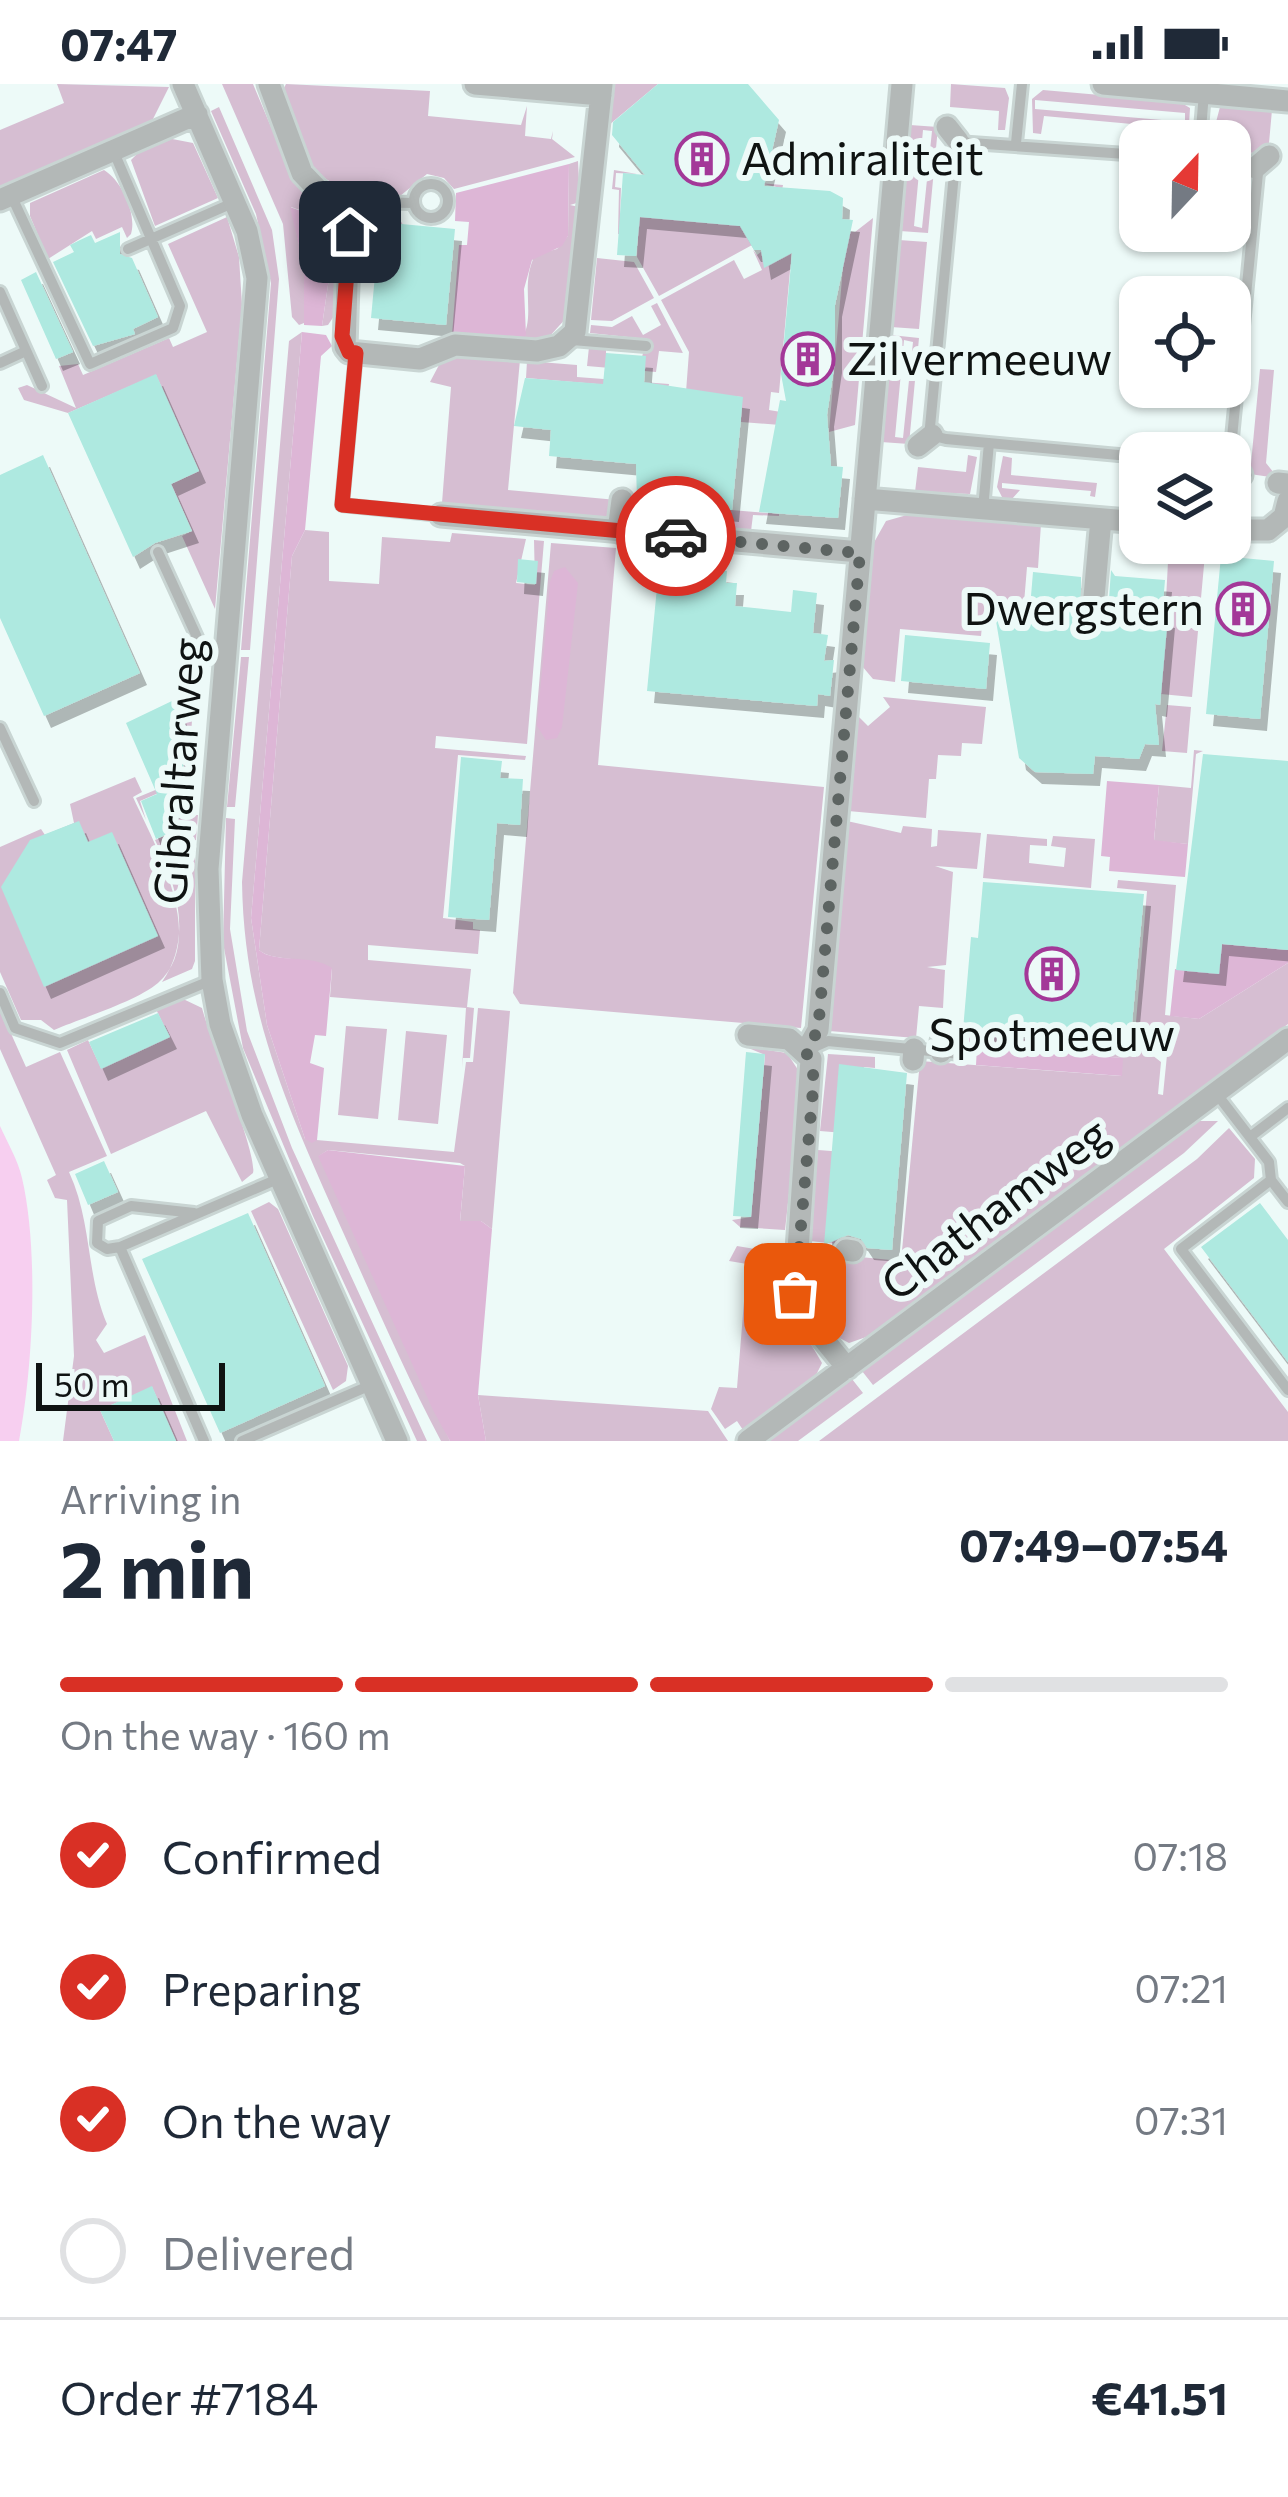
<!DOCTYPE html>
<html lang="en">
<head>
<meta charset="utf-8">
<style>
	:root { --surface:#fff; --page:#f6f6f7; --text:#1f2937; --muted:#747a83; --line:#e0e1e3; --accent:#d93025 }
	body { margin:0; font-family:Commissioner,sans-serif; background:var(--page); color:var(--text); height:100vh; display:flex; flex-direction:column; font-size:45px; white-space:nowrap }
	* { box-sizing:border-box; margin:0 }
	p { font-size:39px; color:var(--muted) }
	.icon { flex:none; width:66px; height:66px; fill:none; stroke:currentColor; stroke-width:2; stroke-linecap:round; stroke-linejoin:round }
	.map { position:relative; height:1357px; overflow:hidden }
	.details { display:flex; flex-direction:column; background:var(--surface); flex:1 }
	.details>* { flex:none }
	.needle { width:78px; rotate:22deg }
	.tools { position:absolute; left:1119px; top:36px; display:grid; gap:24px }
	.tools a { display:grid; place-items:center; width:132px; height:132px; border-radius:24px; background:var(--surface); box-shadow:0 3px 9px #0004; font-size:60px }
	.scale { position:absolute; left:36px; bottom:30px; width:189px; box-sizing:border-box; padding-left:12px; border:6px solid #0f1312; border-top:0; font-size:33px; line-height:42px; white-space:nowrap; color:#0f1312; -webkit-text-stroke:9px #edfaf8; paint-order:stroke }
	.pin { position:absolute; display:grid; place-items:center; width:102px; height:102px; color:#fff; margin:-51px; border-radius:24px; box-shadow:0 6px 18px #0006 }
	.courier { position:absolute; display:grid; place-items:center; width:120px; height:120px; margin:-60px; border:9px solid #d93025; border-radius:50%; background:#fff; color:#222; box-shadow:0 3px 15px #0007 }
	.overview em { font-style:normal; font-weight:700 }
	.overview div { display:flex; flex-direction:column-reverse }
	.overview { display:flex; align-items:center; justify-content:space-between; height:204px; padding:0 60px }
	h1 { font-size:78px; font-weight:700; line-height:90px }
	.bar { display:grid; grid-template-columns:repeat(4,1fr); gap:18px 12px; align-content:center; height:144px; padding:0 60px }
	.bar i { height:15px; border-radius:9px; background:var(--line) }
	.bar .selected { background:var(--accent) }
	.bar p { grid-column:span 4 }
	.line { display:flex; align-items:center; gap:30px; padding:0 60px; border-top:3px solid var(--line) }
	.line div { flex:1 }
	ol { padding:0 60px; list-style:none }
	li { display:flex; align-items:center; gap:36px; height:132px }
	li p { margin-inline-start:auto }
	li .icon { padding:12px; border-radius:50%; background:var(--accent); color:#fff; stroke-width:4 }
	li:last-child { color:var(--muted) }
	li i { width:66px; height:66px; border:6px solid var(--line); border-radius:50% }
	.status { display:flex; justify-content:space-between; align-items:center; height:84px; padding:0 60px; background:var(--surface); direction:ltr }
	.status svg { height:33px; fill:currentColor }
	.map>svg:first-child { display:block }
	.green { fill:#d6bed2; fill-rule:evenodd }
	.forest { fill:#ddb6d6 }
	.water { fill:#f7cff0 }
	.building { fill:#aee9e0; filter:url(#shadow) }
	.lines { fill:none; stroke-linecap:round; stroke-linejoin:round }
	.lane-casing { stroke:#c9d5d3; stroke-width:16 }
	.street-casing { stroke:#c9d5d3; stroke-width:27 }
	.lane { stroke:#b3b8b7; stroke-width:10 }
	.street { stroke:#b3b8b7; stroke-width:21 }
	.done { stroke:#5d6462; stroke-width:12; stroke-dasharray:0 21.6 }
	.route { stroke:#d93025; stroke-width:15 }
	.labels { text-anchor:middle; stroke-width:12; stroke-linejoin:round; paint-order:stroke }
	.poi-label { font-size:45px; fill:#0f1312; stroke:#edfaf8; text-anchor:start }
	.street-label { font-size:45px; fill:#0f1312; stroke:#edfaf8 }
</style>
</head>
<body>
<div class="status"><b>07:47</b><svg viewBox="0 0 49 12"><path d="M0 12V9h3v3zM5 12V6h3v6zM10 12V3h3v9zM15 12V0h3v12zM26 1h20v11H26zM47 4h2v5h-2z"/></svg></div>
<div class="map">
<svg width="1288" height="1357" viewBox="0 0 1288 1357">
	<defs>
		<filter id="shadow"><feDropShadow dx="7" dy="12" stdDeviation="0" flood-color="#0004"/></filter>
	</defs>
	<rect width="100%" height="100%" fill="#edfaf8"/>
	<path class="green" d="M 57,0 L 169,3 L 151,39 L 0,105 L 0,46 L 64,19 Z
		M 222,0 L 253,0 L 293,95 L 338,140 L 334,232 L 328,241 L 322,242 L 335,153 L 326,135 L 291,123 L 304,184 L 304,239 L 299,241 L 292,233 L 283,140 Z
		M 286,0 L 430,7 L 428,32 L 521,41 L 527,22 L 525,52 L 551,55 L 553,47 L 552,55 L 575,73 L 454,105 L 444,94 L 427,90 L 400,112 C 308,104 316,92 280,12 Z
		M 613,0 L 658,0 L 609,41 Z
		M 951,0 L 1005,4 L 1009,14 L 1005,46 L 998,46 L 999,27 L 950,23 Z
		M 1043,6 L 1180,18 L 1190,24 L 1188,57 L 1176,57 L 1176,44 L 1044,32 L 1041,50 L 1033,49 L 1032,15 ZM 1035,16 L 1185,29 L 1185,38 L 1035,25 Z
		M 219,23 L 272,146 L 279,195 L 250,566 L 241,566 L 271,199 L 256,130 L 211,27 Z
		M 1220,23 L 1272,26 L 1268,70 L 1230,67 L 1230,57 L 1211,57 Z
		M 910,41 L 938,43 L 928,149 L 900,147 ZM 923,46 L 932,47 L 922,144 L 914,142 Z
		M 167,54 L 193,59 L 218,114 L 155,142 L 131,76 L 142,65 Z
		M 578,77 L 580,118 L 570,121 L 579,123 L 568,232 L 549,253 L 521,256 C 537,232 519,203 535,171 L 557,165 L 568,152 L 569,80 Z
		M 104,86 C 122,97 137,130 131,150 L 127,154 L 122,143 L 96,155 L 92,147 L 48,175 L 30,132 L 30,119 Z
		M 614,86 L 637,90 L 616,89 L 615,103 L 621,104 L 620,131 L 770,144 L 781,104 L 759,99 L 783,101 L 774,149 L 659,212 L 637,173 L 638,153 L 618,150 L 619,106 L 612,105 Z
		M 385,129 L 398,132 L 403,141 L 380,139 L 376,171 L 364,169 L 360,137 L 365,131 Z
		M 227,133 L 239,173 L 242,221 L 215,525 L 182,452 L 192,447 L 171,400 L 199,387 L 156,291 L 68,329 L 24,316 L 18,304 L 27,301 L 76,324 L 59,282 L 78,280 L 83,291 L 169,254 L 173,263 L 207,248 L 168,160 Z
		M 873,134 L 855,341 L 829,348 L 846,147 L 855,148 Z
		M 794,142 L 779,309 L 771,308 L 769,326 L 781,328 L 780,341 L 741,338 L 742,313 L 686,308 L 689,268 L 661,216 L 734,176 L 744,195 L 762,186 L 753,166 L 757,171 Z
		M 899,156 L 927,158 L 919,245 L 891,243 Z
		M 597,174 L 634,178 L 654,214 L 612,237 L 591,236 Z
		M 657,219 L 683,269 L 659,267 L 656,288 L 587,282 L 589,263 L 606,265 L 606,277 L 640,280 L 647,255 L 590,249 L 591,241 L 612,243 L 632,232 L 643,251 L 661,241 L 651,222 Z
		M 302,248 L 251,834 L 267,941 L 305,1055 L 454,1068 L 466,978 L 473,978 L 478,924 L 510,927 L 492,1145 L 481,1137 L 460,1138 L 465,1082 L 460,1079 L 328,1066 L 319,1072 L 450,1357 L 441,1357 C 405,1289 375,1219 343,1148 C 290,1028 244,933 242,798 L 289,257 Z
		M 891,251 L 919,254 L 909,360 L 881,358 ZM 904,256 L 913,258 L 903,354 L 895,353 Z
		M 454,272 L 520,276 L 508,406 L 617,416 L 615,435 L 442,419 L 451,303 L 430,298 L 439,281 Z
		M 527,277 L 577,281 L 577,293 L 669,300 L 668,306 L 526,294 Z
		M 1260,285 L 1274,286 L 1266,379 L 1278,394 L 1250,390 Z
		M 968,371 L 977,373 L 970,410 L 915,408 L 918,383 L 966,388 Z
		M 1003,372 L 1012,374 L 1011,391 L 1097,399 L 1095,413 L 1090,412 L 1091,407 L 1002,399 L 1002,404 L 1020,406 L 1011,416 L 1003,415 L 997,403 Z
		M 707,424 L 779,430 L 779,432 L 753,431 L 751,447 L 704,443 Z
		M 914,429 L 1041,440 L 1038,484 L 1027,483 L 1024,519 L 1002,518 L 1000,533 L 983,532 L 981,552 L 900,545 L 895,598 L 873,595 L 862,582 L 872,462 L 886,437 Z
		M 305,446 L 329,448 L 329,497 L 379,500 L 382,453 L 450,458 L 452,449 L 526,455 L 516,499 L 535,501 L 534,456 L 544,457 L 527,660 L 436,652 L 435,664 L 526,672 L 525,676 L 458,671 L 443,834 L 473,838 L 473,845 L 480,846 L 478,870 L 368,861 L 368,876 L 471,885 L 467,923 L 474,924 L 470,974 L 463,974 L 462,984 L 466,924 L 330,913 L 332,885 C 310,871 274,879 259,866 L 292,472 Z
		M 551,459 L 616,464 L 598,681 L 824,703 L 801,944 L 520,920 L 513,909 Z
		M 1169,459 L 1206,459 L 1192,613 L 1161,610 Z
		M 241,573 L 249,573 L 235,723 L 227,723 Z
		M 883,613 L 986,623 L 982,660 L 962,659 L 961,672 L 938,671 L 936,695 L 929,695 L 926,734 L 848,727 L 857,631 L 868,642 L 890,623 Z
		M 1167,621 L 1191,623 L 1187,669 L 1162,667 Z
		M 193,623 L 186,719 L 177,701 L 140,717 L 146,736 L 136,714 L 177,697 L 174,687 L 184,682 L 169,650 L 185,643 L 180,629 Z
		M 1194,666 L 1203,667 L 1196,670 L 1188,760 L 1154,757 L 1159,701 L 1191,704 Z
		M 135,693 L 142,708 L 133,713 C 154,760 209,854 158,899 C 137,917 82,934 54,946 L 41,936 L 21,936 L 0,888 L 0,763 L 41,745 L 45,751 L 74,739 L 70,720 Z
		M 188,731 L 198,731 L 196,756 L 185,761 L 179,750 L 164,753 L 172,771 L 195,760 L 195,877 L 192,885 L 162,898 C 193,854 177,801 155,756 L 174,748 L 171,738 Z
		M 226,734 L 235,735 L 230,845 L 247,947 L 292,1064 L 427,1357 L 417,1357 L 313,1132 L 243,964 L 223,859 Z
		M 847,737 L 901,749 L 903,742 L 932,745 L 931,763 L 937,762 L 938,746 L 981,749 L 977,785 L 935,782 L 953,788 L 946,881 L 927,883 L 945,886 L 943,924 L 919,922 L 916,954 L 829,947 Z
		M 987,750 L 1047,755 L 1047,762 L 1030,761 L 1029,779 L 1064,783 L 1066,764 L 1051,762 L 1053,752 L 1095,755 L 1091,804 L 983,794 Z
		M 1118,796 L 1176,801 L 1165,931 L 1199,935 L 1288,879 L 1288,940 L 869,1252 L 849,1259 L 834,1251 L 807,1217 L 809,1168 L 901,1177 L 920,977 L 1121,992 L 1122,974 L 968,961 L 968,950 L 1132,964 L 1134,957 L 1161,978 L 1158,1010 L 1163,1011 L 1167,971 L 1135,950 L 1147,807 L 1117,804 Z
		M 181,914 L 202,924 C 210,955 258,1071 253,1089 L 242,1098 L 206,1027 L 111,1070 L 67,966 L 88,956 L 101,984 L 169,953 L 156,925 Z
		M 0,925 L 26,983 L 60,968 L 107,1072 L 69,1088 C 92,1137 86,1191 107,1240 L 96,1256 L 104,1269 L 145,1251 L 187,1357 L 176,1357 L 152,1303 L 100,1326 L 114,1357 L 63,1357 L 74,1272 L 67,1116 L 55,1114 L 47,1096 L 56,1091 L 0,965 Z
		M 346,942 L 387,945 L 378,1035 L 338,1031 Z
		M 406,947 L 447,951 L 438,1040 L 398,1036 Z
		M 746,963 L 787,969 L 802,992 L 785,1146 L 740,1143 L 732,1136 L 751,1133 L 765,971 Z
		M 828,970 L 875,973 L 875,984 L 864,983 L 844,1049 L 820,1047 Z
		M 1197,1037 L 1218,1037 L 1184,1069 L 873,1301 L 862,1287 Z
		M 1229,1044 L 1255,1075 L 1254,1094 L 1164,1165 L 1288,1328 L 1288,1357 L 819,1357 L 1197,1075 Z
		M 818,1066 L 844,1068 L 847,1146 L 837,1160 L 810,1157 Z
		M 269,1118 L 278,1125 L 348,1282 L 346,1297 L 333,1306 L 251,1127 Z
		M 737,1162 L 786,1170 L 786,1218 L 822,1279 L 815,1293 L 743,1346 L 737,1337 L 725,1345 L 711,1325 L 719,1303 L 737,1304 L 747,1180 L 729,1177 Z
		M 852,1295 L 863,1309 L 798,1357 L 768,1357 Z
		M 478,1311 L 708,1327 L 728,1357 L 486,1357 Z"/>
	<path class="forest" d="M 569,80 L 568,152 L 562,162 L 532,176 L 524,205 L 526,251 L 521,256 L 452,251 L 459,161 L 467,161 L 469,138 L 455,137 L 456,109 Z
		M 290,123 L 329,137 L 335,153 L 322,242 L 304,241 L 304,184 Z
		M 302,248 L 326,251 L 332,262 L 321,272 L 305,446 L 292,472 L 259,866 C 275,880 310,869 332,884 L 326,952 L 315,951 L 310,979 L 324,984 L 317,1056 L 312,1059 L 305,1055 L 267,941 L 251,834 Z
		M 565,483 L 578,499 L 562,643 L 557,654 L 546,656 L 537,642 L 550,498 L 554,487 Z
		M 1107,697 L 1159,701 L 1154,756 L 1188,760 L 1185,793 L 1109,787 L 1110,773 L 1101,772 Z
		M 1222,860 L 1288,866 L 1288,879 L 1199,935 L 1170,932 L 1175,885 L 1218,889 Z
		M 977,962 L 1123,974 L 1122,992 L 976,981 Z
		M 328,1066 L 465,1082 L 460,1137 L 481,1137 L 492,1145 L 478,1311 L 486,1357 L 450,1357 L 433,1326 L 318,1072 Z"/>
	<path class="water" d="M 0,1042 C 7,1058 18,1076 22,1094 C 39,1167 33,1283 19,1357 L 0,1357 Z"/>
	<path class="building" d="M 658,0 L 748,0 L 779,36 L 764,102 L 830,107 L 843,114 L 842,135 L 853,136 L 835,221 L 835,277 L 827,331 L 831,382 L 843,383 L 838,434 L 759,428 L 780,316 L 786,317 L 781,290 L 792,169 L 764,184 L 761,166 L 754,166 L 740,142 L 640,133 L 636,172 L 617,171 L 623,89 L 645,91 L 612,51 L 613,38 Z
		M 380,138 L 455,145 L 446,241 L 371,234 Z
		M 120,148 L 120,170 L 132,174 L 158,233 L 133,245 L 135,250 L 93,262 L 53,178 L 74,168 L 70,161 L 80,156 L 91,151 L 95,159 Z
		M 36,188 L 73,268 L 56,275 L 21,196 Z
		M 606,269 L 646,272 L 644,298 L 743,313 L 732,426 L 637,417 L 636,380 L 549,372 L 551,346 L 514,342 L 525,294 L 603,300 Z
		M 156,290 L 199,387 L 171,400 L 192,447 L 155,459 L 133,473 L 68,329 Z
		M 43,371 L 140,589 L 44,632 L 0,534 L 0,391 Z
		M 682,472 L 717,475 L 716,486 L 727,487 L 726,499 L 737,499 L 735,522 L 791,528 L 793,506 L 817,509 L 813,549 L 828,551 L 824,577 L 834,576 L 830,612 L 818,610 L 817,622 L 647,607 L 658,493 L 679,495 Z
		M 1221,472 L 1274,477 L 1260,635 L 1206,630 Z
		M 518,475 L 538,477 L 536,500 L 517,498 Z
		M 1111,486 L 1115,492 L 1165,496 L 1162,531 L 1168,532 L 1160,621 L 1155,620 L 1159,661 L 1145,660 L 1139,675 L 1095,672 L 1093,690 L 1035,688 L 1019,674 L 996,537 L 1005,537 L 1006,522 L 1030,524 L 1033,488 L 1081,493 L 1081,520 L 1099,527 L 1109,515 Z
		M 905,551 L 990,559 L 986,605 L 901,597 Z
		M 174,616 L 186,643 L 169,650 L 184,683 L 172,688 L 185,718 L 165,726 L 174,747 L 156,755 L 141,717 L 157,710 L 126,639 Z
		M 1203,670 L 1288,677 L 1288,866 L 1222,860 L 1219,890 L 1176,886 Z
		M 461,673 L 502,677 L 500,694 L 523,695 L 520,741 L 497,739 L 489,836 L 448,833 Z
		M 79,737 L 88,758 L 112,748 L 158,852 L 44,903 L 1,803 L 30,756 Z
		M 983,798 L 1144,810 L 1130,961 L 963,946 L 971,853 L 978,854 Z
		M 158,929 L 170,953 L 101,985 L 89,958 Z
		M 746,968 L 765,970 L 751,1133 L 733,1132 Z
		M 839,980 L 907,989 L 892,1166 L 867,1164 L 861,1155 L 848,1151 L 824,1161 Z
		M 104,1077 L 118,1108 L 88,1121 L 75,1090 Z
		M 1260,1119 L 1288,1156 L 1288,1278 L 1201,1163 Z
		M 248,1129 L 325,1302 L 220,1349 L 142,1175 Z
		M 152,1302 L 176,1357 L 114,1357 L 100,1326 Z"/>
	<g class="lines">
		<g class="lane-casing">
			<path id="lane" d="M 1200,57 L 1204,9
				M 1016,59 L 1022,0
				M 1140,71 L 957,58 L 930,343 L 934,352 L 946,355 L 1140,373
				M 1230,79 L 1250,81 L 1258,89 L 1230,374
				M414 117a17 17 0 1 1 34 0a17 17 0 1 1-34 0Z
				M 11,111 L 90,280 L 173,244 L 180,222 L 113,66
				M 338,123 L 358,118 L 414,119
				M 128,165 L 235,118
				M 0,208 L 42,302
				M 572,256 L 646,262
				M 356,269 L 342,421 L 441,431
				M 0,279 L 26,267
				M 983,425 L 989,359
				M 158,468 L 207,575
				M 0,644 L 34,717
				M 0,909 L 15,944 L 60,959 L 212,896
				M 810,965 L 828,957 L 961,970
				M 1216,1009 L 1269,1078 L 1271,1096 L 1288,1118
				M 1250,1053 L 1288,1024
				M 1271,1096 L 1181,1165 L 1288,1306
				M 120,1163 L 107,1165 L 97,1159 L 98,1137 L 131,1122 L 194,1129
				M 204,1357 L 120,1163 L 280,1094
				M 242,1357 L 371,1301"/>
		</g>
		<g class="street-casing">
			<path id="street" d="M 183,0 L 247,147 L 257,194 L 208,785 L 212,896 L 220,940 L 252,1031 L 397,1357
				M 269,0 L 302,89 L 349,138 L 345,263 L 349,268 L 420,275 L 455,261 L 537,267 L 559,262 L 575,248 L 602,0
				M 475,0 L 601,11
				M 1103,0 L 1288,17
				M 947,43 L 958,57
				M 1255,84 L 1269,72
				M 0,116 L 197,30
				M 918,362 L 932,351
				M 1230,378 L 1241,391
				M 1278,399 L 1288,400
				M 865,415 L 1140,438
				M 441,431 L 860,468
				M 1230,446 L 1268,446 L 1284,433 L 1288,417
				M 618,447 L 622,416
				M 1094,513 L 1101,435
				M 748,951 L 789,955 L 811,975 L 795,1210 L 801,1227 L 847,1284
				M 806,967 L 818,946 L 902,0
				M 941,968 L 942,957
				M 913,976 L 914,965
				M 846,1166 L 853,1167
				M 748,1357 L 1288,955"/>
		</g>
		<use href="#lane" class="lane"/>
		<use href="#street" class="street"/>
	</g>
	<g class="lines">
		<path class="done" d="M 676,452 L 860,469 L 818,946 L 806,967 L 814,994 L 795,1210"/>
		<path class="route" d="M 350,148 L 342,252 L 349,268 L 356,269 L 342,421 L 676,452"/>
	</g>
	<defs>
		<g id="building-ring" transform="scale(2.7)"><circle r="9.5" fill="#edfaf8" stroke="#a33898" stroke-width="1.5"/><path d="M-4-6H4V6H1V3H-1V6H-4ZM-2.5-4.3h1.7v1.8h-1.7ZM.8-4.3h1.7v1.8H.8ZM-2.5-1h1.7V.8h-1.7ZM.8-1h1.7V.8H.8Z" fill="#a33898"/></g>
	</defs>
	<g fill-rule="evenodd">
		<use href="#building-ring" x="702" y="75"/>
		<use href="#building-ring" x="808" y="275"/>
		<use href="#building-ring" x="1243" y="525"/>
		<use href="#building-ring" x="1052" y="890"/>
	</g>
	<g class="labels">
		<g class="poi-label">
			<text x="741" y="91">Admiraliteit</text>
			<text x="847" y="291">Zilvermeeuw</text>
			<text x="1204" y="541" text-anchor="end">Dwergstern</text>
			<text x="1052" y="967" text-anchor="middle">Spotmeeuw</text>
		</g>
		<g class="street-label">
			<text transform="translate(179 687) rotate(-86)" y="16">Gibraltarweg</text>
			<text transform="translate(995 1125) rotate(-37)" y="16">Chathamweg</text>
		</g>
	</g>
</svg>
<div class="tools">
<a><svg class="needle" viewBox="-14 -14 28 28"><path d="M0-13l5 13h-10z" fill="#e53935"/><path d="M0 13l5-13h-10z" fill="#747a83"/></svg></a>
<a><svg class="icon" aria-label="locate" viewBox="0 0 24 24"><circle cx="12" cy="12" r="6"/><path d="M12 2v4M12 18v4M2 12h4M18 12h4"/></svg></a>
<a><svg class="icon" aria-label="layers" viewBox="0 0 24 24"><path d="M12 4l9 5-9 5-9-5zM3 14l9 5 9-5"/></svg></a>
</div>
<div class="scale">50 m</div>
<div class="pin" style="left:795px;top:1210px;background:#ea580c"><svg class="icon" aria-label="bag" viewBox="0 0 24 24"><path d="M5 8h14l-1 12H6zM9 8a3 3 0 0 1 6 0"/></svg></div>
<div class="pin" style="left:350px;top:148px;background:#1f2937"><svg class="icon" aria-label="home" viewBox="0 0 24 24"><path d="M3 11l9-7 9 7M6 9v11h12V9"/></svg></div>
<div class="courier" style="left:676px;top:452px"><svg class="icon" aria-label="car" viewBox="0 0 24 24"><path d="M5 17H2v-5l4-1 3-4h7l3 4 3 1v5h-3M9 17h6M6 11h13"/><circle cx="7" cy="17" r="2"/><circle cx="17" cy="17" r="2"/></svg></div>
</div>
<section class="details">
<div class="overview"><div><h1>2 min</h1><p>Arriving in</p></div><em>07:49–07:54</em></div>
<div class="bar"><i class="selected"></i><i class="selected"></i><i class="selected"></i><i></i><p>On the way · 160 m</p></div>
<ol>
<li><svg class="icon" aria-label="check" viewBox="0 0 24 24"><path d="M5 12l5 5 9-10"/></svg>Confirmed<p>07:18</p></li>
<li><svg class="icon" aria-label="check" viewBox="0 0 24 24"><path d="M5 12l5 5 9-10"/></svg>Preparing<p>07:21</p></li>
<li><svg class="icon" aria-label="check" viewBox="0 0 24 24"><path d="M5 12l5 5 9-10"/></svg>On the way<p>07:31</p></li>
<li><i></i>Delivered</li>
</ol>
<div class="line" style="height:156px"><div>Order #7184</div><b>€41.51</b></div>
</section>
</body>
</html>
